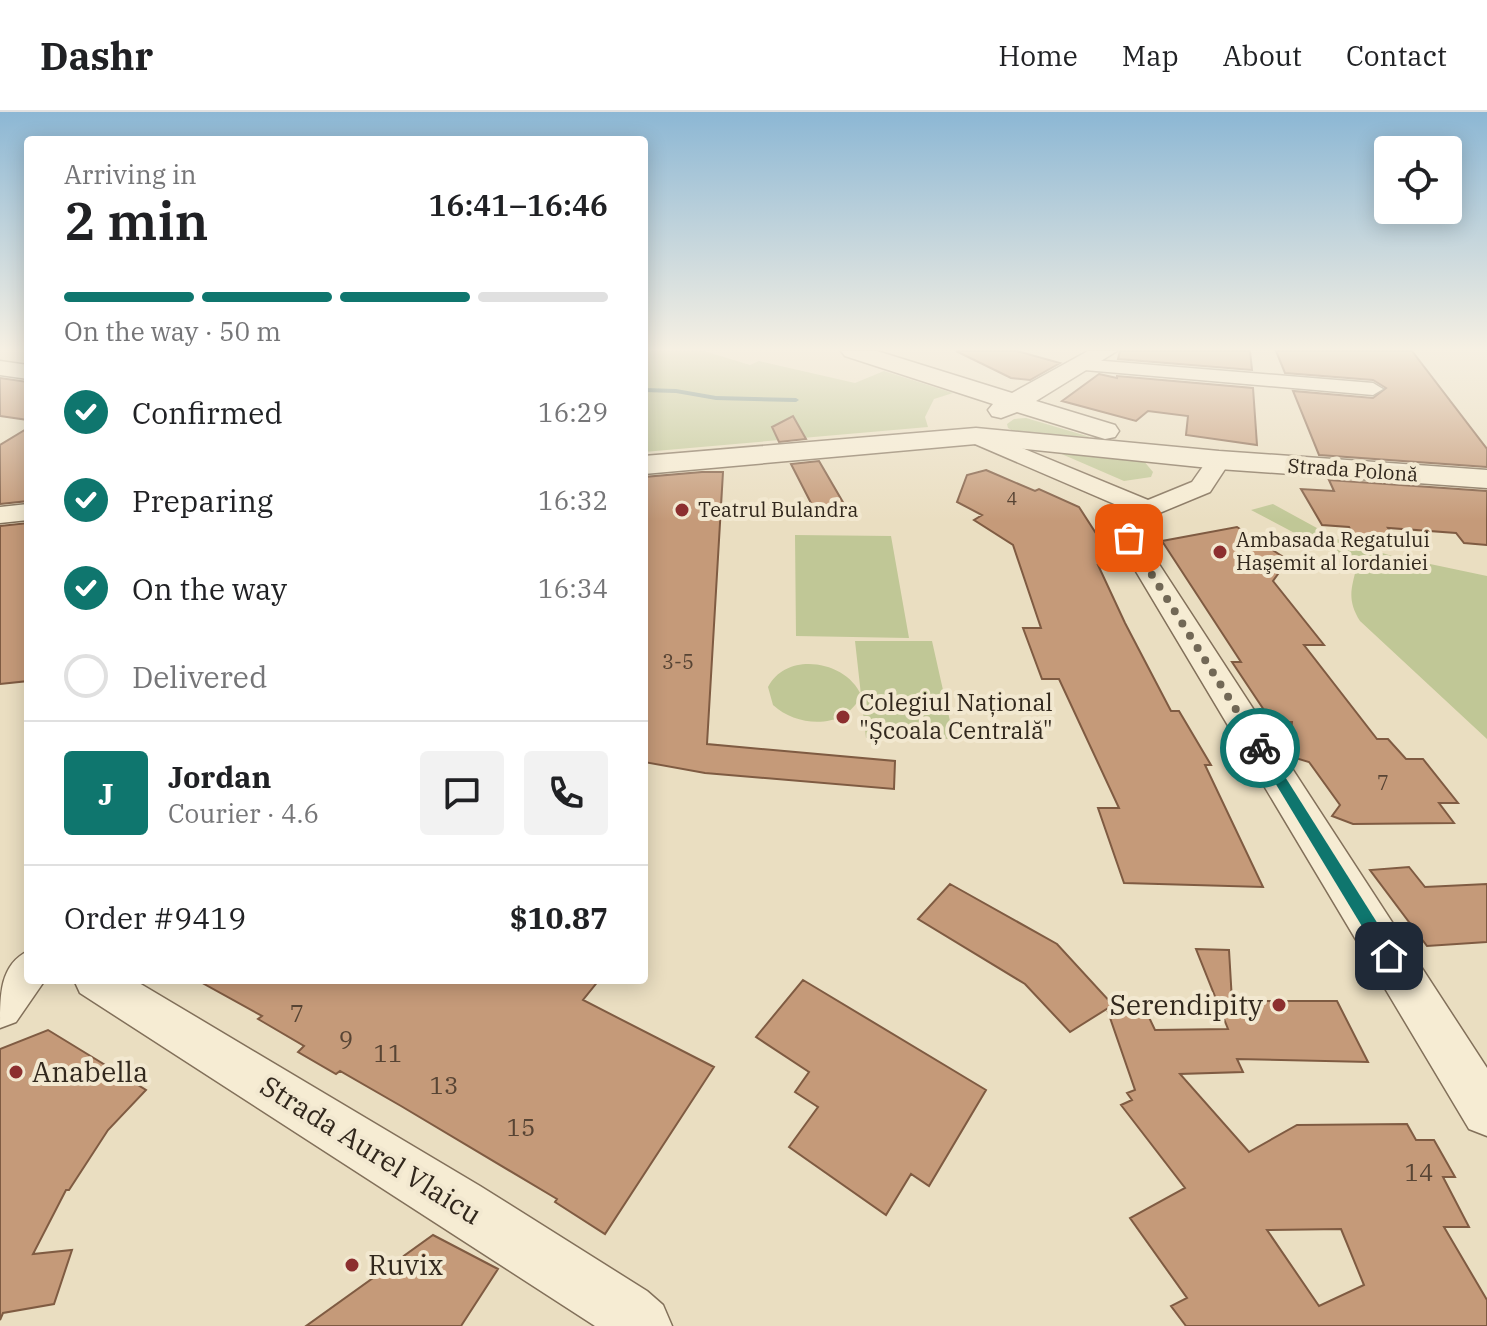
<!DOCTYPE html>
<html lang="en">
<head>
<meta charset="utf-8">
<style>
	:root { --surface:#fff; --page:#f2f2f2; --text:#202124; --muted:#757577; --line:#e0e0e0; --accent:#0f766e }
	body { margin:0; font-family:"IBM Plex Serif",serif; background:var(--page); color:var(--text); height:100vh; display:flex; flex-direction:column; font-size:30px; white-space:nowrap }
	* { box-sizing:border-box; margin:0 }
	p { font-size:26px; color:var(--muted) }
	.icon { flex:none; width:44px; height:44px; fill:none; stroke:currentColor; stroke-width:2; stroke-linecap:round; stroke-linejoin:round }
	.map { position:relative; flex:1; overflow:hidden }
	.drawer { position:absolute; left:24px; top:24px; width:624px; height:848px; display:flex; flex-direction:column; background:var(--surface); border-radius:8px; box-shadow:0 4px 20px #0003 }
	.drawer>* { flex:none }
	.fabs { position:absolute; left:1374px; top:24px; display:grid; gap:16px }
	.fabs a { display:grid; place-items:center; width:88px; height:88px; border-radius:8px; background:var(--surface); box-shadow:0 4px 20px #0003; font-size:40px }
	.pin { position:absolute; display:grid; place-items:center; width:68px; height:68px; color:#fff; margin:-34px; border-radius:16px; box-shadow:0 4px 12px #0006 }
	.courier { position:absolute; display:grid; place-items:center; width:80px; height:80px; margin:-40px; border:6px solid #0f766e; border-radius:50%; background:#fff; color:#222; box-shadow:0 2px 10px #0007 }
	.overview em { font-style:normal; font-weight:600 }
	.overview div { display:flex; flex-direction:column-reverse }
	.overview { display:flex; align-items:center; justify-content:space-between; height:136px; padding:0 40px }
	h1 { font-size:52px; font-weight:600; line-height:60px }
	.bar { display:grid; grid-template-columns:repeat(4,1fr); gap:12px 8px; align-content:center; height:96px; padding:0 40px }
	.bar i { height:10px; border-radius:6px; background:var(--line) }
	.bar .current { background:var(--accent) }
	.bar p { grid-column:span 4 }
	.line { display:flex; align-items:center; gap:20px; padding:0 40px; border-top:2px solid var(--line) }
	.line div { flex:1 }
	.round { display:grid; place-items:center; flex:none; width:84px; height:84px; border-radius:8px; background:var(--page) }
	ol { padding:0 40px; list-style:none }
	li { display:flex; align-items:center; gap:24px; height:88px }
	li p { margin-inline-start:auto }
	li .icon { padding:8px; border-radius:50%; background:var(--accent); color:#fff; stroke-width:4 }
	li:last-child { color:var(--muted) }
	li i { width:44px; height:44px; border:4px solid var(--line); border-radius:50% }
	header { display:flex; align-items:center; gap:48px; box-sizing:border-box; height:112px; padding:0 40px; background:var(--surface); border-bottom:2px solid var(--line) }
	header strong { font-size:38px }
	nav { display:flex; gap:44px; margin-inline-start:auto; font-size:28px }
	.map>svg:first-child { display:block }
	.green { fill:#c0c796 }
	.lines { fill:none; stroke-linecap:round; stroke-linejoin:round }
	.stream { fill:#6b8982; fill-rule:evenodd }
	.building { fill:#c59a79; stroke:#7f5b42; stroke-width:2; fill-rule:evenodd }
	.minor-casing { stroke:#82705a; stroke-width:3 }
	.tertiary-casing { stroke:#82705a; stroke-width:3 }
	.minor { fill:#f6ecd3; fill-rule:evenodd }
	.tertiary { fill:#f6ecd3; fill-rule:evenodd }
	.route { fill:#0f766e }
	.done { stroke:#726856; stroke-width:8; stroke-dasharray:0 14.4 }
	.poi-dot { fill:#8c2f2f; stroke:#f2e8d0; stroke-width:3 }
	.labels { text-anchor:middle; stroke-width:8; stroke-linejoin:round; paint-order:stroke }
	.far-number-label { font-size:18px; fill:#574434 }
	.far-street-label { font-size:20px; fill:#32281d; stroke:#f2e8d0 }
	.far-poi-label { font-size:20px; fill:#32281d; stroke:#f2e8d0; text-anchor:start }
	.number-label { font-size:20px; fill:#574434 }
	.poi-label { font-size:24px; fill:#32281d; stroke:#f2e8d0; text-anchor:start }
	.near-number-label { font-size:24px; fill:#574434 }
	.near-poi-label { font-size:28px; fill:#32281d; stroke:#f2e8d0; text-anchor:start }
	.near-street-label { font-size:28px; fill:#32281d; stroke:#f2e8d0 }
</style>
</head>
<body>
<header>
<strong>Dashr</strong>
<nav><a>Home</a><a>Map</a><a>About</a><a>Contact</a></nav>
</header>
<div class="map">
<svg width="1487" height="1214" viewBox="0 0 1487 1214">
	<rect width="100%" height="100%" fill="#eadec1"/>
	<path class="green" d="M 644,239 L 704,239 L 750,253 L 759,249 L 855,271 L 884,259 L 953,281 L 934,287 L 925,305 L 928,315 L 644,340 Z
		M 1026,306 L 1090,325 L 1015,320 L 1008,316 L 1007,312 L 1014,307 Z
		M 1057,340 L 1143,348 L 1153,360 L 1151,365 L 1124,369 Z
		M 1273,392 L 1337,427 L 1392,444 L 1487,464 L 1487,627 L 1360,509 C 1347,488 1351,477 1357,454 L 1251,398 Z
		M 795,423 L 891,424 L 909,526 L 796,524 Z
		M 855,529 L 932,529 L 954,627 L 866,626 L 861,583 C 846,618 798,616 773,593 L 768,575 C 787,538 847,549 861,583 Z"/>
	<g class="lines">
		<path class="stream" d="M 644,276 L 676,277 L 716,284 L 796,286 L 799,288 L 796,290 L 716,288 L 676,281 L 644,280 Z"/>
	</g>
	<path class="building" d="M 956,239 L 1017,239 L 1060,251 L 1030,268 L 1011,266 Z
		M 1120,239 L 1250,239 L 1252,258 L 1118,247 Z
		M 1276,239 L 1412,239 L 1487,337 L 1487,355 L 1319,343 L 1293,279 L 1373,286 L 1386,276 L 1373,268 L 1285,261 Z
		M 1099,262 L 1117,266 L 1117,264 L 1253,276 L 1257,333 L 1186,323 L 1188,304 L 1148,299 L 1136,309 L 1062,289 Z
		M 0,266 L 28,270 L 28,308 L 0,304 Z
		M 793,304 L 806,327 L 779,330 L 772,315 Z
		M 28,316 L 28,389 L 0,392 L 0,333 Z
		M 819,349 L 844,392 L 813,395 L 791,352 Z
		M 986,358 L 1035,379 L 1039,377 L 1079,395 L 1108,440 L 1097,440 L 1104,453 L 1098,453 L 1125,511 L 1171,599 L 1179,599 L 1211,653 L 1205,653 L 1263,775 L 1124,771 L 1098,696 L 1119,696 L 1059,567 L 1042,567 L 1023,516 L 1041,516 L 1013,433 L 974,408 L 982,403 L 957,390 L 967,363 Z
		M 702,360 L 723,360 L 707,632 L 895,649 L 894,677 L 705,661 L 644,650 L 644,365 Z
		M 1329,368 L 1487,379 L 1487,433 L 1464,431 L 1456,421 L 1388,416 L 1399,432 L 1357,429 L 1349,415 L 1322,413 L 1301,377 L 1334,379 Z
		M 28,411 L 28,569 L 0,572 L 0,414 Z
		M 1237,415 L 1288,448 L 1273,469 L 1324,533 L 1304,533 L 1377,627 L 1388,627 L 1406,647 L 1423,647 L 1458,691 L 1439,691 L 1454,711 L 1353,712 L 1332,704 L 1340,693 L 1309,650 L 1289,644 L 1292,610 L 1272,610 L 1232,550 L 1241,550 L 1162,429 Z
		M 1409,755 L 1425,775 L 1487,772 L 1487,830 L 1427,834 L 1370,758 Z
		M 950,772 L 1057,832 L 1113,893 L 1070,920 L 1025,872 L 918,807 Z
		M 1196,837 L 1229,838 L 1232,889 L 1337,889 L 1368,950 L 1237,947 L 1243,960 L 1180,962 L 1249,1040 L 1297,1013 L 1407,1012 L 1416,1028 L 1434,1028 L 1455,1065 L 1443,1065 L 1469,1115 L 1444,1115 L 1487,1188 L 1487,1214 L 1186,1214 L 1171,1194 L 1187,1186 L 1130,1106 L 1185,1076 L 1121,993 L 1132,988 L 1127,981 L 1135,978 L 1108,900 L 1146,899 L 1155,918 L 1228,917 ZM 1341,1117 L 1364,1173 L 1319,1194 L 1267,1118 Z
		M 197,868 L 599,868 L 583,888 L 714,955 L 605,1122 L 555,1090 L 557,1087 L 401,994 L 340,959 L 336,962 L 298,940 L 304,934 L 258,907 L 262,904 Z
		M 803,868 L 986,978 L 929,1074 L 911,1062 L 886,1103 L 789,1035 L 818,995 L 795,980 L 809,960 L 756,925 Z
		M 48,918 L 146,978 L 108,1018 L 69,1078 L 66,1078 L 33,1142 L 72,1138 L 54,1192 L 3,1201 L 0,1208 L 0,937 Z
		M 433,1123 L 498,1157 L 461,1214 L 306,1214 Z"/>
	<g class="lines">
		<g class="minor-casing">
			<path id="minor" d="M 1080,247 L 1373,271 L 1383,277 L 1373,283 L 1073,257 L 1070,253 L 1073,249 Z
				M 976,317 L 1148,388 L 1192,370 L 1211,343 L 1227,343 L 1231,348 L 1210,380 L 1145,407 L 1142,411 L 1142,426 L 1487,956 L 1487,1024 L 1469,1017 L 1116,426 L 1116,409 L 1126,397 L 968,329 L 965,324 Z
				M 28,392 L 28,408 L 0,411 L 0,395 Z
				M 28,839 L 28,868 L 45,868 L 16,910 L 0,916 C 0,882 0,853 28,839 Z
				M 74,868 L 134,868 L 480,1074 L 647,1179 L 663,1193 L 672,1214 L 595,1214 L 80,881 Z"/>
		</g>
		<g class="tertiary-casing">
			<path id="tertiary" d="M 841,239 L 877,239 L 1012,281 L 1088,239 L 1117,239 L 1036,289 L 1115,313 L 1119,319 L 1115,325 L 1105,327 L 1017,300 L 1001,306 L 992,304 L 988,298 L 993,292 L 845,244 Z
				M 0,249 L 28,253 L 28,267 L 0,263 Z
				M 976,316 L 1219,339 L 1487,358 L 1487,376 L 1219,357 L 976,332 L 644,362 L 644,344 Z"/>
		</g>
		<use href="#minor" class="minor"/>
		<use href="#tertiary" class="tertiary"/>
	</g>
	<linearGradient id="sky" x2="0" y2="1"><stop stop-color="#8cb7d4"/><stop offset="0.58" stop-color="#f6f0e3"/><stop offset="1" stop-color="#f6f0e3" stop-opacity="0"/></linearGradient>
	<rect width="1487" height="409" fill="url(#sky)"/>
	<path class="route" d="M 1260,632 L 1265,633 L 1395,839 L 1398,844 L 1395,849 L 1383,849 L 1254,636 Z"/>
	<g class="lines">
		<path class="done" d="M 1129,426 L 1260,636"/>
	</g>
	<g class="poi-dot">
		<circle cx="682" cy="398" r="8"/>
		<circle cx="1220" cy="440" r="8"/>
		<circle cx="843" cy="605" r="8"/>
		<circle cx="1279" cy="893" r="8"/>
		<circle cx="16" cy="960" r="8"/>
		<circle cx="352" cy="1153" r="8"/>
	</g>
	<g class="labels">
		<g class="far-number-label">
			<text x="1012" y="393">4</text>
		</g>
		<g class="far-street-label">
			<text transform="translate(1353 358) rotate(4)" y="7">Strada Polonă</text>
		</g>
		<g class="far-poi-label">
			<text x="698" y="405">Teatrul Bulandra</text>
			<text x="1236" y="435">Ambasada Regatului<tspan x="1236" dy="23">Haşemit al Iordaniei</tspan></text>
		</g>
		<g class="number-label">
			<text x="678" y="557">3-5</text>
			<text x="1383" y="678">7</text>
		</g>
		<g class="poi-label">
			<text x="859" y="599">Colegiul Național<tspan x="859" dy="28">"Școala Centrală"</tspan></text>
		</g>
		<g class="near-number-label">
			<text x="297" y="910">7</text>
			<text x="346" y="936">9</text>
			<text x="388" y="950">11</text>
			<text x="444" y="982">13</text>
			<text x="521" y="1024">15</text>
			<text x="1419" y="1069">14</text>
		</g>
		<g class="near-poi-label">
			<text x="1263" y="903" text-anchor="end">Serendipity</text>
			<text x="32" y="970">Anabella</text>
			<text x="368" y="1163">Ruvix</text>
		</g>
		<g class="near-street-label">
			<text transform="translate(371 1038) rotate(32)" y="10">Strada Aurel Vlaicu</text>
		</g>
	</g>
</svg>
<div class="fabs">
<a><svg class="icon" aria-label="locate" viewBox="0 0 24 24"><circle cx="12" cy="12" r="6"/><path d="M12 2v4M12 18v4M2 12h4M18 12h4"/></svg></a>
</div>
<div class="pin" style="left:1129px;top:426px;background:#ea580c"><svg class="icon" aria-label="bag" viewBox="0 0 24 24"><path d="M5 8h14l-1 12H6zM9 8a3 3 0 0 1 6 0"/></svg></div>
<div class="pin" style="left:1389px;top:844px;background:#1f2937"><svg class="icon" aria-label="home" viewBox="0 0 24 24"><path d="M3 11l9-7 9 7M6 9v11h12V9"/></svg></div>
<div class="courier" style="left:1260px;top:636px"><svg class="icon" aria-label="bike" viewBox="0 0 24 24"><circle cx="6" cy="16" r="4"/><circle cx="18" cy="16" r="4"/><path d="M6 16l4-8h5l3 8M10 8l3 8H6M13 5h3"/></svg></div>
<section class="drawer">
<div class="overview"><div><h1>2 min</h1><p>Arriving in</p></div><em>16:41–16:46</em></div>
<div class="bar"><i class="current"></i><i class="current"></i><i class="current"></i><i></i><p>On the way · 50 m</p></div>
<ol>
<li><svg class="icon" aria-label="check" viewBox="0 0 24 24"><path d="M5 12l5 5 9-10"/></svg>Confirmed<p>16:29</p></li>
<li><svg class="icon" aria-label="check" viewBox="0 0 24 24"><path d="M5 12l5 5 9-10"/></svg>Preparing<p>16:32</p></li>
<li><svg class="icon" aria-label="check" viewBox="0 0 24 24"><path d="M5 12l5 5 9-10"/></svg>On the way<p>16:34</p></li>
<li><i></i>Delivered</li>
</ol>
<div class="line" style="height:144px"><b class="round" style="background:var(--accent);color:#fff">J</b><div><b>Jordan</b><p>Courier · 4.6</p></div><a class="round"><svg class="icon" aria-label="chat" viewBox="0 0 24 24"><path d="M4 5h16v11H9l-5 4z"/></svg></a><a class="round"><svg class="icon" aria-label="phone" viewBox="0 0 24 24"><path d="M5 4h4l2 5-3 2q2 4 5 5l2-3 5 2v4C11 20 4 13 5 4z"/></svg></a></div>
<div class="line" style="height:104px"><div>Order #9419</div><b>$10.87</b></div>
</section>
</div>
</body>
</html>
